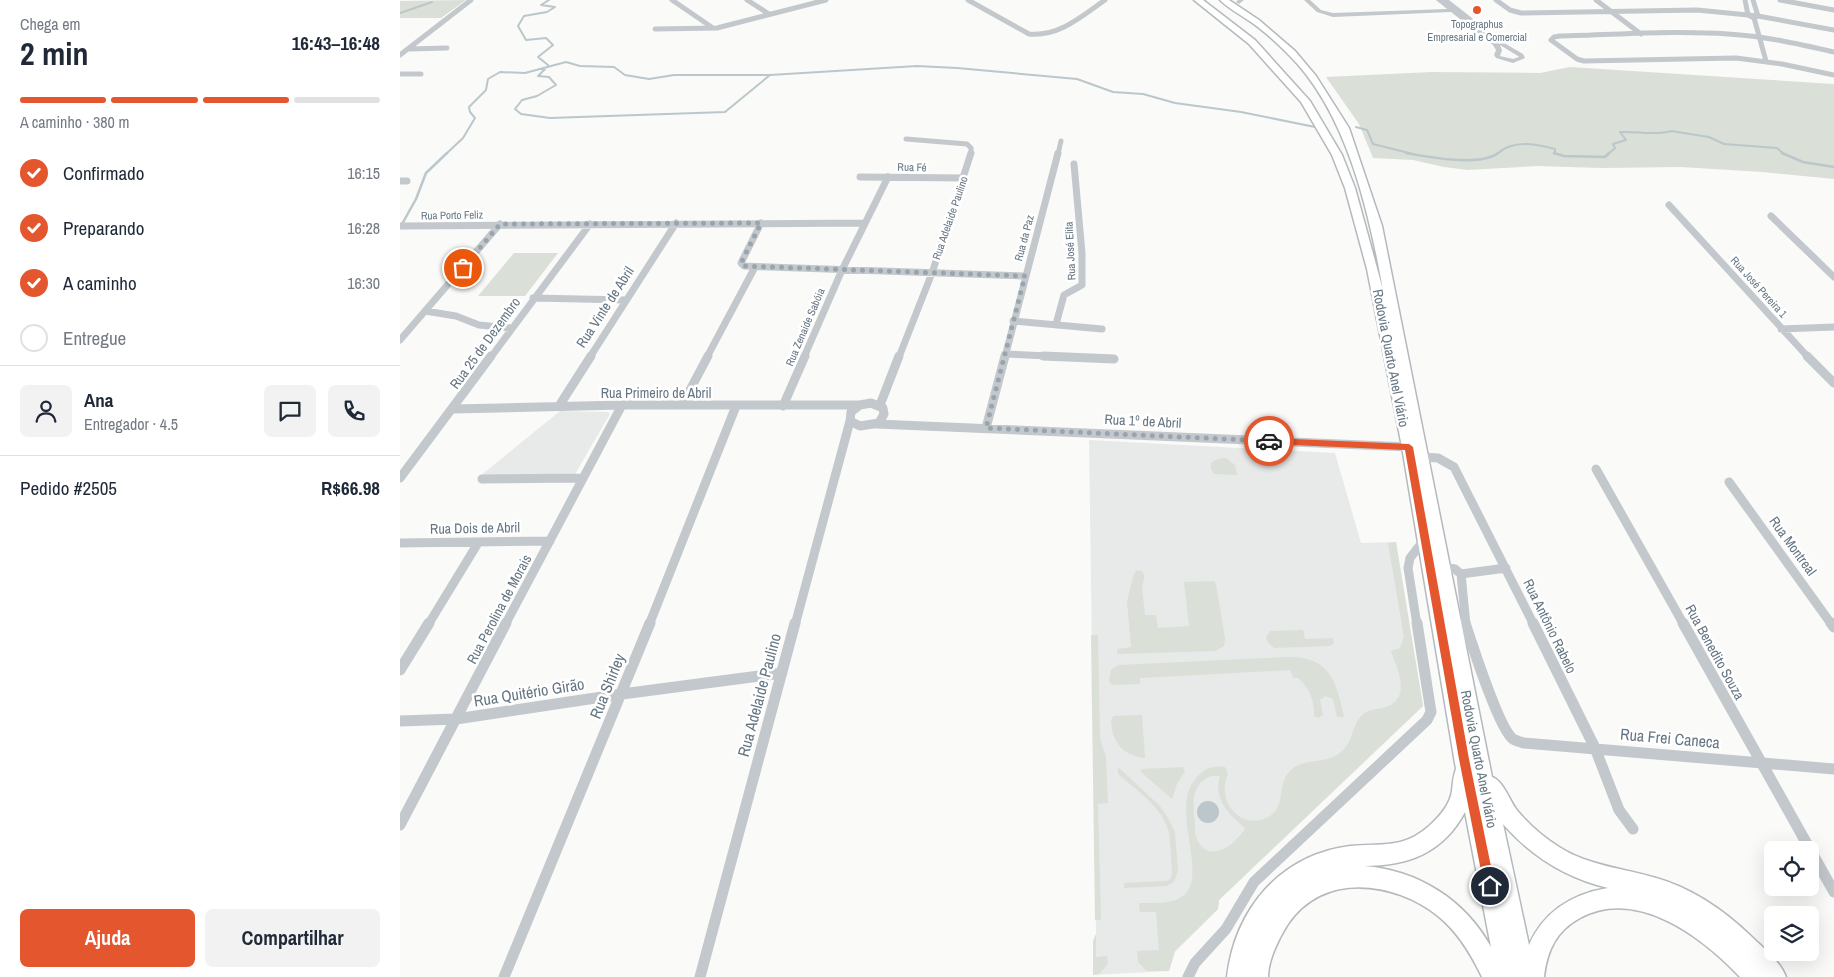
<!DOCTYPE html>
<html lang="pt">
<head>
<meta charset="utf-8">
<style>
	:root { --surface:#fff; --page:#f2f2f3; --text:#1f2937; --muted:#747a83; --line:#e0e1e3; --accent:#e4572e }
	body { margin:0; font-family:"Archivo Narrow",sans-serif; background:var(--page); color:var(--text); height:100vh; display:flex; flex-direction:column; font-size:19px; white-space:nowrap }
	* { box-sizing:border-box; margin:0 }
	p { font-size:16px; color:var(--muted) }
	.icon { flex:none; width:28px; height:28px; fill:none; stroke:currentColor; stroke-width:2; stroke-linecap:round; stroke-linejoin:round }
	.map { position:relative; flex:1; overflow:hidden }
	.details { display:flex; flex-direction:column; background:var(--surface); width:400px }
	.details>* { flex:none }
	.tools { position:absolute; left:1364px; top:841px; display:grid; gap:10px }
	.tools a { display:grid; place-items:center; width:55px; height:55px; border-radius:8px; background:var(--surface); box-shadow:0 5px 20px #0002; font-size:25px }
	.pin { position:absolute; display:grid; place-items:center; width:42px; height:42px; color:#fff; margin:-21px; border:2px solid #fff; border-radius:50%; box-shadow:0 1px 5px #0007 }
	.courier { position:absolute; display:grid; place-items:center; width:50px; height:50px; margin:-25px; border:4px solid #e4572e; border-radius:50%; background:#fff; color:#222; box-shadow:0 1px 6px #0007 }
	.summary em { font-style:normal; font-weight:700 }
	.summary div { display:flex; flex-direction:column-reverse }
	.summary { display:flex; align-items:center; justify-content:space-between; height:85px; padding:0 20px }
	h1 { font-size:32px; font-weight:700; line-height:38px }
	.bar { display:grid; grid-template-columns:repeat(4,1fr); gap:8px 5px; align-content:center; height:60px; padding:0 20px }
	.bar i { height:6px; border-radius:4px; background:var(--line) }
	.bar .active { background:var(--accent) }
	.bar p { grid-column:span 4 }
	.line { display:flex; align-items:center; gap:12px; padding:0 20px; border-top:1px solid var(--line) }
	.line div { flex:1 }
	.round { display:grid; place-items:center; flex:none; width:52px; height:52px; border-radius:8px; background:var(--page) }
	ol { padding:0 20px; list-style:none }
	li { display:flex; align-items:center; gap:15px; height:55px }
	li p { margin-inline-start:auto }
	li .icon { padding:5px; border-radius:50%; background:var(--accent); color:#fff; stroke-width:4 }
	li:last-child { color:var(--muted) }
	li i { width:28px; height:28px; border:2px solid var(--line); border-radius:50% }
	.button { display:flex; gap:10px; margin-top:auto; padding:10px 20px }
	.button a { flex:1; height:58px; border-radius:8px; background:var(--accent); color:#fff; font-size:20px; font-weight:700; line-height:58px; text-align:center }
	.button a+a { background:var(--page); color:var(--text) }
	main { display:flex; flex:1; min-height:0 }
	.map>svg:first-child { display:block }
	.built { fill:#e8e9e9 }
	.green { fill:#dadfd7; fill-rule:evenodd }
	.water { fill:#bbc7cb }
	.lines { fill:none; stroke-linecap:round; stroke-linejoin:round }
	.stream-far1 { stroke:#bbc7cb; stroke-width:2 }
	.stream { stroke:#bbc7cb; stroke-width:2.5 }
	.trunk-casing { stroke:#b4b9bd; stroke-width:3 }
	.minor-far3 { stroke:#c3c8cc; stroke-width:5 }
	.minor-far2 { stroke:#c3c8cc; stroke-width:7 }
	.minor-far1 { stroke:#c3c8cc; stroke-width:9 }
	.minor { stroke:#c3c8cc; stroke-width:11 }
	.tertiary { fill:#c3c8cc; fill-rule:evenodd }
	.trunk { fill:#fff; fill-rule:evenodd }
	.route { fill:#e4572e }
	.done { stroke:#99a4ac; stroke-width:5; stroke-dasharray:0 9 }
	.poi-dot { fill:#e4572e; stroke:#fff; stroke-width:2 }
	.labels { text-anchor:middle; stroke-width:5; stroke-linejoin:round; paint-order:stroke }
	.far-poi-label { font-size:11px; fill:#657683; stroke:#fff }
	.far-street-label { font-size:11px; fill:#657683; stroke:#fff }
	.street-label { font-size:14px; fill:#657683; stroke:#fff }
	.near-street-label { font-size:16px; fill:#657683; stroke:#fff }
</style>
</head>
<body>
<main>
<section class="details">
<div class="summary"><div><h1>2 min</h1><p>Chega em</p></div><em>16:43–16:48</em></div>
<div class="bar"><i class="active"></i><i class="active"></i><i class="active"></i><i></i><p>A caminho · 380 m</p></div>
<ol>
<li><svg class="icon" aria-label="check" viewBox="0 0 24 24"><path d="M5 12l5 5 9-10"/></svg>Confirmado<p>16:15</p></li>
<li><svg class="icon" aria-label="check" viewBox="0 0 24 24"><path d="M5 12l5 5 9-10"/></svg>Preparando<p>16:28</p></li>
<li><svg class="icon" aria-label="check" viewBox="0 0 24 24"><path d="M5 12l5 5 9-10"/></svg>A caminho<p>16:30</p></li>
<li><i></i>Entregue</li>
</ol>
<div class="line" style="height:90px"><a class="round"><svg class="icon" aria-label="person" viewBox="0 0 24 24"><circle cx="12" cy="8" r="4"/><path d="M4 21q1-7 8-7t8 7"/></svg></a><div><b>Ana</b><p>Entregador · 4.5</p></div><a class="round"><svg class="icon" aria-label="chat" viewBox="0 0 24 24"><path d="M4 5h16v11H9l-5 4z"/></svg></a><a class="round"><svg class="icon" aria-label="phone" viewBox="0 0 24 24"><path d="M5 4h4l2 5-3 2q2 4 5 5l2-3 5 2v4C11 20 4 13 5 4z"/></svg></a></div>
<div class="line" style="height:65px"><div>Pedido #2505</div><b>R$66.98</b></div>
<div class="button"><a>Ajuda</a><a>Compartilhar</a></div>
</section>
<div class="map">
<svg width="1434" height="977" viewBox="0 0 1434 977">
	<rect width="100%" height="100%" fill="#fafaf8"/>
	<path class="built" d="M 160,411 L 208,412 L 210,414 L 175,474 L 79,477 Z
		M 689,440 L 935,453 L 961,543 L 996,542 L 1023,706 L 819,900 L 818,909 L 775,952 L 769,971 L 693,975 L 693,941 L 696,934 Z"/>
	<path class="green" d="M 66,0 L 41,18 L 0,18 L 0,1 Z
		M 1170,67 L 1434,84 L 1434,179 L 1363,172 L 1280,167 L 1201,168 L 1137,166 L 1068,170 L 1044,167 L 1013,160 L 973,158 L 959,124 L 926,77 L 1032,72 L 1140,73 Z
		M 114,253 L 158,253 L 125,296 L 78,296 Z
		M 826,458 L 835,465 L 837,475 L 814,474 C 805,462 815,459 826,458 Z
		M 996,542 L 1023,706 L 819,900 L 818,909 L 775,951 L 769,971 L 747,971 L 738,962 L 737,951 L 759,950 L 756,912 L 740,912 L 739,903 C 752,903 766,904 778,899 C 816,881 763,805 800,774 C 806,768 816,765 825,767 L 828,774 C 815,801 842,833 870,816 C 886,806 877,785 889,772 C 902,758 920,764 935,756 C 955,745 949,730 961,716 C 967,710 974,710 982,708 C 1013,701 998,671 991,651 L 1000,648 L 1004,637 L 988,543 ZM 811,776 L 820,776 C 813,800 829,814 845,828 C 838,842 812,864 799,843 C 795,837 795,830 795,824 C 793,806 790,784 811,776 Z
		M 737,570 L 742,571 C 746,576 743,583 742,587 L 745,615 L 756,615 L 758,628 L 789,626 L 784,582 L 814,581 L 816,584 L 825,639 L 824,646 L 815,651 L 717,654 L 717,649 L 731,647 L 727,601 L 734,574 Z
		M 903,630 L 905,639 L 933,638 L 934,643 L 930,646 L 874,648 L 868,643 L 866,637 L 870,631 Z
		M 691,635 L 698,635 L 700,739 L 706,757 L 708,803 L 698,804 L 701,920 L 695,920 Z
		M 886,657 C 930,656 936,680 944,717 L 937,717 L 933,699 L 925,696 L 920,700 L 923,715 L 919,718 L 914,716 C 915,702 909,687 898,678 L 893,678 L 890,670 L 740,678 L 740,684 L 712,685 L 709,681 L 711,670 L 718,665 Z
		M 742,715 L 745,758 C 722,755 712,742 711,720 L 714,716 Z
		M 718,767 L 760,806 L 766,815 L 775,832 L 778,871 L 774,882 L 767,886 L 724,888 L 724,883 L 767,881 L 771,878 L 772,873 C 771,860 771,846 769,833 C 764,808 736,790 718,774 Z
		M 783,767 L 785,771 L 777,784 L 772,799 L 740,771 L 742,769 Z
		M 696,934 L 696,957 L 707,956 L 708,964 L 699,974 L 693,975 L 693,941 Z"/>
	<path class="water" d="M797 812a11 11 0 1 1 22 0a11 11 0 1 1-22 0Z"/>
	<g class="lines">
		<path class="stream-far1" d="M 0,13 L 32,2
			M 148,65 L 138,57 L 153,45 L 146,38 L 126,40 L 118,26 L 124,16 L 147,12 L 155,7 L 141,5 L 149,0
			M 148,66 L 138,76 L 149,77 L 156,85 L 137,96 L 122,100 L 115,109 L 121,114 L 150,118 L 325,112 L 370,75
			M 956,127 L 967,130 L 973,144 L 1013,154
			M 46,154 L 63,138 L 75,118 L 70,112 L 69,107 L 86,90 L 88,79 L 100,72 L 125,73 L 166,62 L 180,66 L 214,67 L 225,75 L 249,79 L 274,75 L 370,75 L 517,66 L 557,68 L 677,79 L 713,92 L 743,94 L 775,103 L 841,112 L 915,127
			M 1097,154 C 1113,139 1136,144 1155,149 L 1155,154
			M 1208,154 L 1215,148 L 1213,144 L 1226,140 L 1220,132 C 1236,131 1256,136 1271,131 L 1309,137 L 1324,144 L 1377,148 L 1384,154"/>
		<path class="stream" d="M 1006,153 C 1028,157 1080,167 1098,153
			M 1154,153 L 1164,156 L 1205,157 L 1209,153
			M 1382,153 L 1403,162 L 1434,167
			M 1,226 L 16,199 L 26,173 L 47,153"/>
		<g class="trunk-casing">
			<path id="trunk" d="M 794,0 L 803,0 L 855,40 L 910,101 L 942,155 L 955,188 L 983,290 C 969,212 947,112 888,54 C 877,43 864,31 851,22 C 841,15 829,9 820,0 L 829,0 L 859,20 L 895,51 L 916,76 L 949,128 L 982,226 L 1092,777 C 1103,781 1109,799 1116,809 C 1128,824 1143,837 1159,847 C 1189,866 1223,868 1256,878 C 1292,888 1325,911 1352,937 C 1364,949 1380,961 1386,977 L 1340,977 C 1302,937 1237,887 1180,918 C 1156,931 1147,951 1144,977 L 1082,977 C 1071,954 1058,932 1038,916 C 994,881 923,872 888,924 C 879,938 868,960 868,977 L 827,977 C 835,909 880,855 950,846 C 982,843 1003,849 1029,826 C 1039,817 1050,805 1052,791 C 1053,783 1053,777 1056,769 L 1002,447 L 967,269 L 945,188 L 932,155 L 901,102 L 849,44 ZM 1065,812 L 1091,947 C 1065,900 1018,870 964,866 C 1008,866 1043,853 1065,812 ZM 1103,824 C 1131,856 1166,878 1208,888 C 1172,894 1144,911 1129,945 Z"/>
		</g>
		<path class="minor-far3" d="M 272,0 L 313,28
			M 347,0 L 369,14
			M 568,0 L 629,34 C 659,37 682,16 705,0
			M 1096,0 L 1110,10 L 1121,13 L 1297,10 L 1358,16 L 1434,30
			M 1196,0 L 1241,34
			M 1345,0 L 1348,15 L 1354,18 L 1366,61
			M 1353,0 L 1358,16 L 1354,18
			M 1380,0 L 1434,10
			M 255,29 L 317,28 L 426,0
			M 9,49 L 47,48
			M 1434,52 C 1399,44 1364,36 1328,34 C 1273,30 1216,35 1160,36 L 1154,37 L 1151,40 L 1177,59 L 1184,61 L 1336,58 L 1382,64 L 1434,75
			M 0,55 L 71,0
			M 0,74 L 21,74
			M 506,139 L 567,144 L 571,148 L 571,154
			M 658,154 L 661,141"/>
		<path class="minor-far2" d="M 460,177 L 564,178
			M 0,181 L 7,181
			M 1269,205 L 1408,357
			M 1371,216 L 1434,277
			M 361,223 L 341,263 L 344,266 L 625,276
			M 0,226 L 464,223
			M 133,298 L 226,300
			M 25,311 L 56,316 L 79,325 L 111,328
			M 613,321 L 702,329
			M 656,324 L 664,295 L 682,285 L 682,253 L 674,164
			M 1381,329 L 1434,327
			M 0,340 L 100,224
			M 605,354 L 671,357
			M 91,357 L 190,224
			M 190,357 L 276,223
			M 307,357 L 355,267
			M 404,357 L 442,270 L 488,177
			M 499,357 L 532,273 L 571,153
			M 605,357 L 658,153"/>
		<path class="minor-far1" d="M 643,356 L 714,359
			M 1407,356 L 1434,383
			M 471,403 L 483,408 L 484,414 L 479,423 L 460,426 L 450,421 L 451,412 L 460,405 Z
			M 282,405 L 308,356
			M 480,405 L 499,356
			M 159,406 L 191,356
			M 383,406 L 405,356
			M 53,409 L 222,405 L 460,405
			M 477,424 L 1009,447
			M 586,428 L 605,356
			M 1023,457 L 1038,458 L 1054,467 L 1134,625
			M 1196,469 L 1284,625
			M 0,478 L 91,356
			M 82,479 L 182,478
			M 1329,482 L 1432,625
			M 0,543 L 150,541
			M 1042,567 L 1055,569 L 1061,574
			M 28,625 L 78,543
			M 105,625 L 222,405
			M 249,625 L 336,406
			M 395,625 L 450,421
			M 1017,625 L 1008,568 L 1010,558 L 1024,540
			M 1066,625 L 1061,574 L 1106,568"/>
		<path class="minor" d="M 1065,623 C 1072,644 1099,729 1113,739 C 1116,741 1121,742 1124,743 L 1434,769
			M 1133,623 L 1195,748 L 1219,810 L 1233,829
			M 1283,623 L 1434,892
			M 1431,623 L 1434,627
			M 0,670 L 29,623
			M 0,721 L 56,719 L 222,694 L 382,673
			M 0,825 L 106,623
			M 104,977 L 250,623
			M 300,977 L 395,623
			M 788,977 L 795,963 L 826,929 L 854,882 L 1027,720 L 1031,712 L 1017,623"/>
		<path class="tertiary" d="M 838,0 L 844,0 L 839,4 L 836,2 Z
			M 904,0 L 910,0 L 921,10 L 933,13 L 1047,9 L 1036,0 L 1049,0 L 1104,43 L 1123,54 L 1125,58 L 1113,63 L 1096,58 L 1094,55 L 1096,50 L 1093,45 L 1051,12 L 933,17 L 917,12 ZM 1100,45 L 1118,56 L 1119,57 L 1113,59 L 1100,56 L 1102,50 Z"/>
		<use href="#trunk" class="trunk"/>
	</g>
	<path class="route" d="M 869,438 L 1009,444 L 1013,447 L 1069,759 L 1095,886 L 1094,890 L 1090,892 L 1086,890 L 1084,886 L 1059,759 L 1005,450 L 869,444 L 865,441 Z"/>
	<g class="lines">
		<path class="done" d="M 63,268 L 100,224 L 361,223 L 341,263 L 344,266 L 625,276 L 586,428 L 869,441"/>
	</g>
	<circle class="poi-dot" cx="1077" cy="10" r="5"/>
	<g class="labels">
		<g class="far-poi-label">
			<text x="1077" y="28">Topographus<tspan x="1077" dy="13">Empresarial e Comercial</tspan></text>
		</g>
		<g class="far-street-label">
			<text transform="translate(512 167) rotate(1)" y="4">Rua Fé</text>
			<text transform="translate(52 215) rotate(-1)" y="4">Rua Porto Feliz</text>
			<text transform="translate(550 218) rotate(-71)" y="4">Rua Adelaide Paulino</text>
			<text transform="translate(624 238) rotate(-75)" y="4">Rua da Paz</text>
			<text transform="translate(670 251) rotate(-93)" y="4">Rua José Elita</text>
			<text transform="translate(1359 287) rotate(48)" y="4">Rua José Pereira 1</text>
			<text transform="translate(405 327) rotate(-67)" y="4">Rua Zenaide Sabóia</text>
		</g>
		<g class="street-label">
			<text transform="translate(205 307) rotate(-57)" y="5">Rua Vinte de Abril</text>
			<text transform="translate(85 343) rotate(-54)" y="5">Rua 25 de Dezembro</text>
			<text transform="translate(991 358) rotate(79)" y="5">Rodovia Quarto Anel Viário</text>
			<text x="256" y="398">Rua Primeiro de Abril</text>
			<text transform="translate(743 421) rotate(3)" y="5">Rua 1º de Abril</text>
			<text transform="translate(75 528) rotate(-1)" y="5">Rua Dois de Abril</text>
			<text transform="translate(1393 546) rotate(54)" y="5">Rua Montreal</text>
			<text transform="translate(99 609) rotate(-62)" y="5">Rua Perolina de Morais</text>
			<text transform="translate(1150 626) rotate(64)" y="5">Rua Antônio Rabelo</text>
			<text transform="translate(1315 652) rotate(61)" y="5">Rua Benedito Souza</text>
			<text transform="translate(1079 759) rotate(79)" y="5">Rodovia Quarto Anel Viário</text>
		</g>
		<g class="near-street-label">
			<text transform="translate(207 686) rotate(-68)" y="6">Rua Shirley</text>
			<text transform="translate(129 692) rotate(-9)" y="6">Rua Quitério Girão</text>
			<text transform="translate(359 695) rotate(-75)" y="6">Rua Adelaide Paulino</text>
			<text transform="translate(1270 738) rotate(5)" y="6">Rua Frei Caneca</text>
		</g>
	</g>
</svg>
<div class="tools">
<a><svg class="icon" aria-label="locate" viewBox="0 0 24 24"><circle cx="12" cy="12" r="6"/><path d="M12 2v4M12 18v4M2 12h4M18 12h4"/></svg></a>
<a><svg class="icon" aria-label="layers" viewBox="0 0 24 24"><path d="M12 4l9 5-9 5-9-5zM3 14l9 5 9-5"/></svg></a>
</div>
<div class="pin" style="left:63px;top:268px;background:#ea580c"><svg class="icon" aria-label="bag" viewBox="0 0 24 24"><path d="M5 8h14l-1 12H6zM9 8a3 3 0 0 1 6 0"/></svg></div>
<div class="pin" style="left:1090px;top:886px;background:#1f2937"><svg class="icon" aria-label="home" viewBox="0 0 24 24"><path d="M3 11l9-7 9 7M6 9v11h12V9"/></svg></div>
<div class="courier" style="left:869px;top:441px"><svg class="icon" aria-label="car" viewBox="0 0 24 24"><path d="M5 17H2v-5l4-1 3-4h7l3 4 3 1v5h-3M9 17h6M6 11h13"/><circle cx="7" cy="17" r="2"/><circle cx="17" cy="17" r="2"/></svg></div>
</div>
</main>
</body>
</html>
